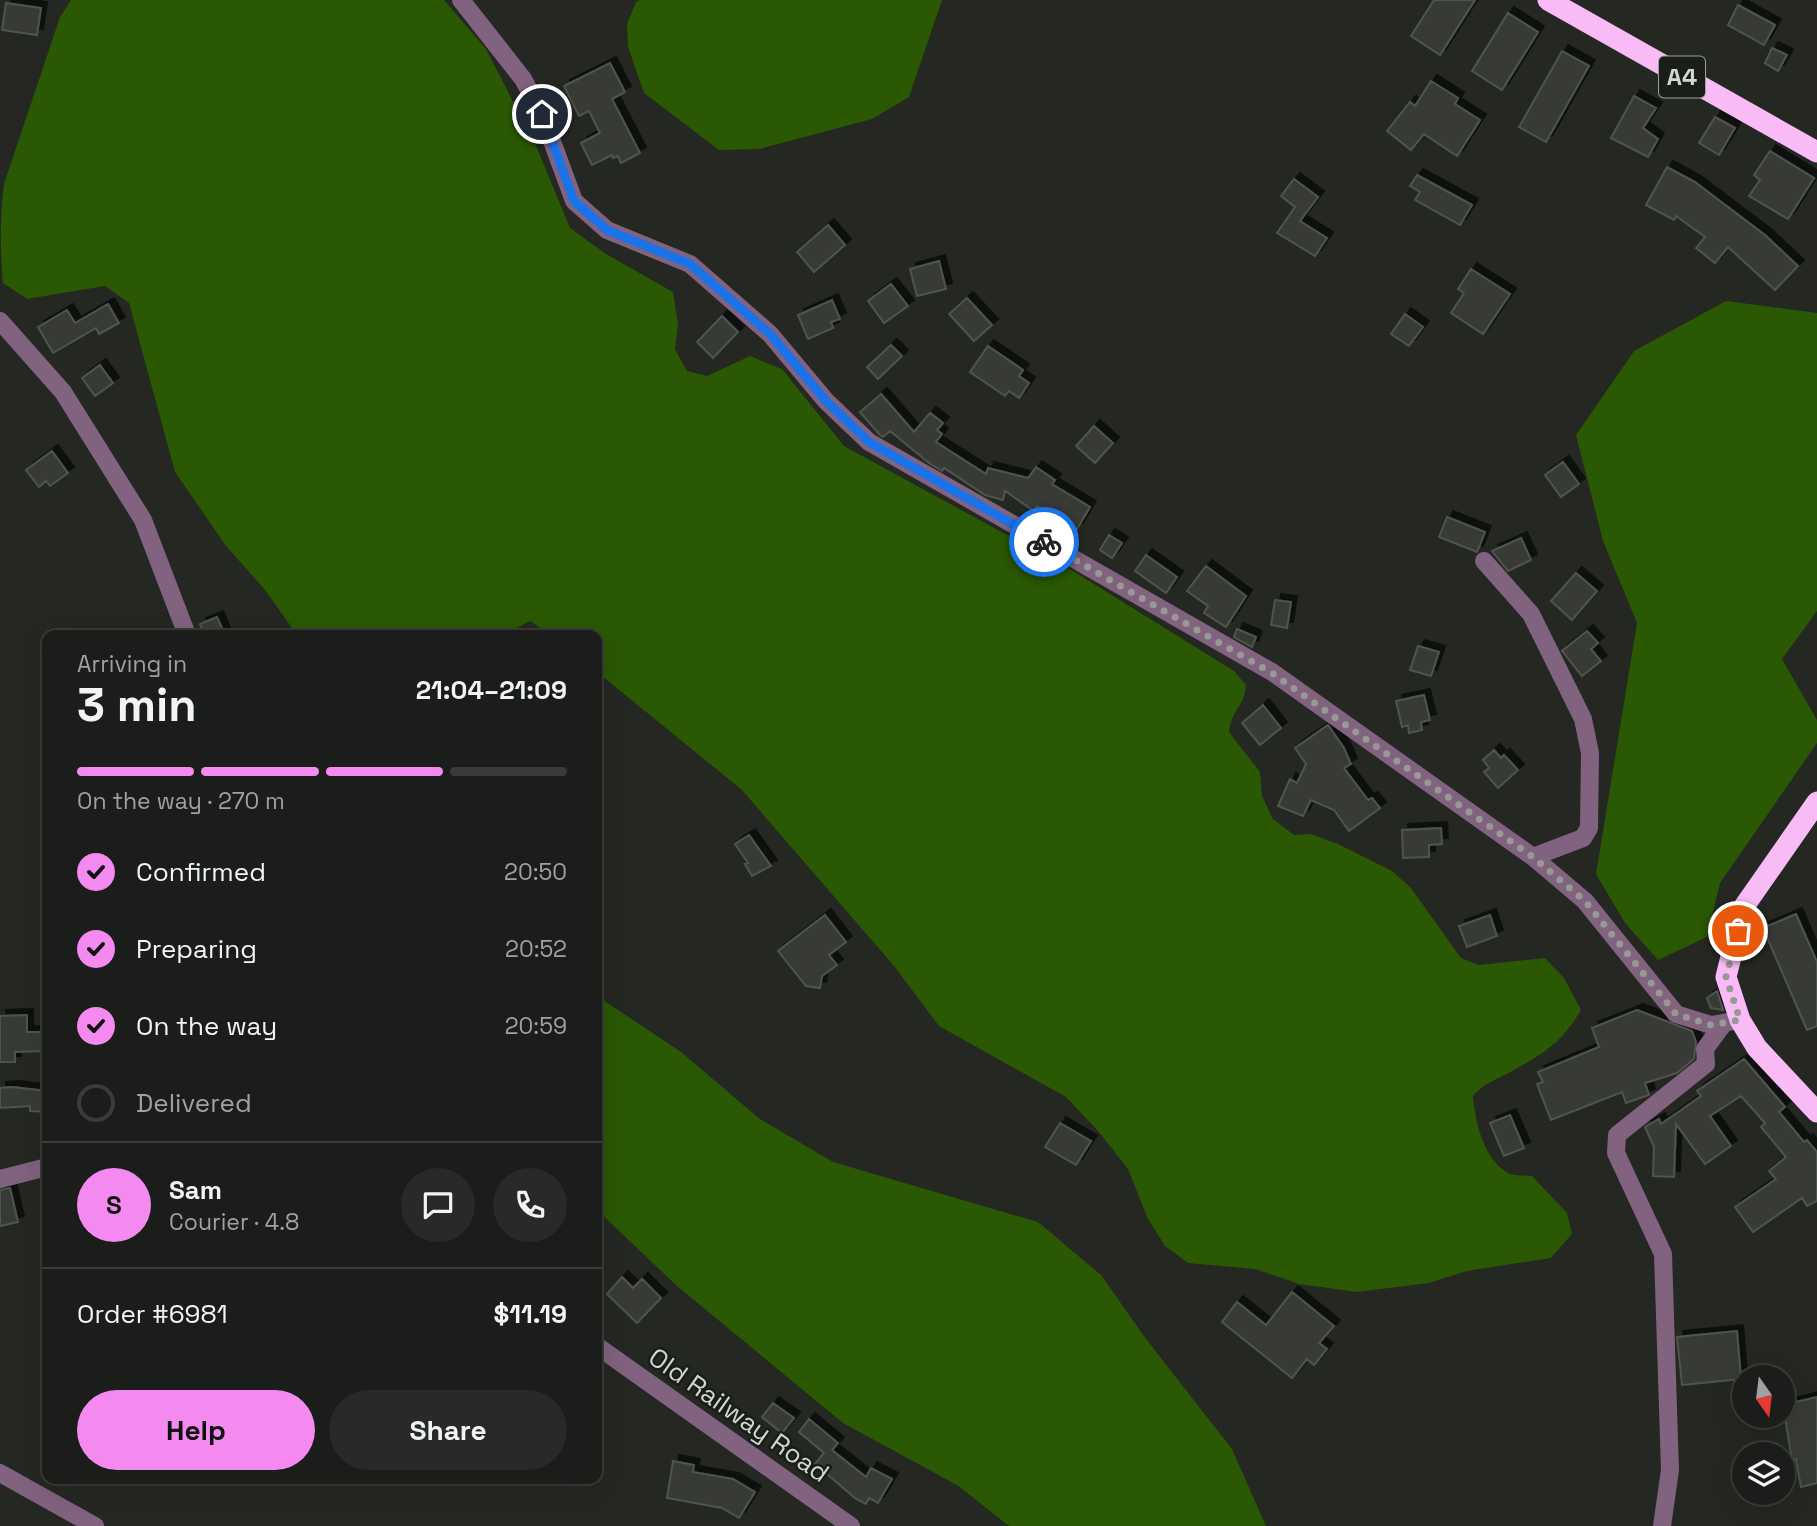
<!DOCTYPE html>
<html lang="en">
<head>
<meta charset="utf-8">
<style>
	:root { --surface:#1b1d1a; --page:#282a27; --text:#f1f3f6; --muted:#a0a2a2; --line:#393b39; --accent:#f489f0 }
	body { margin:0; font-family:"Space Grotesk",sans-serif; background:var(--page); color:var(--text); height:100vh; display:flex; flex-direction:column; font-size:26px; white-space:nowrap }
	* { box-sizing:border-box; margin:0 }
	p { font-size:23px; color:var(--muted) }
	.icon { flex:none; width:38px; height:38px; fill:none; stroke:currentColor; stroke-width:2; stroke-linecap:round; stroke-linejoin:round }
	.map { position:relative; flex:1; overflow:hidden }
	.panel { position:absolute; left:42px; top:630px; width:560px; height:854px; display:flex; flex-direction:column; background:var(--surface); border-radius:14px; box-shadow:0 7px 28px #0002,0 0 0 2px var(--line) }
	.panel>* { flex:none }
	.needle { width:46px; rotate:166deg }
	.controls { position:absolute; left:1732px; top:1365px; display:grid; gap:14px }
	.controls a { display:grid; place-items:center; width:63px; height:63px; border-radius:50%; background:var(--surface); box-shadow:0 7px 28px #0002,0 0 0 2px var(--line); font-size:35px }
	.pin { position:absolute; display:grid; place-items:center; width:60px; height:60px; color:#fff; margin:-30px; border:4px solid #fff; border-radius:50%; box-shadow:0 2px 7px #0007 }
	.courier { position:absolute; display:grid; place-items:center; width:70px; height:70px; margin:-35px; border:5px solid #1a73e8; border-radius:50%; background:#fff; color:#222; box-shadow:0 2px 9px #0007 }
	.summary em { font-style:normal; font-weight:600 }
	.summary div { display:flex; flex-direction:column-reverse }
	.summary { display:flex; align-items:center; justify-content:space-between; height:119px; padding:0 35px }
	h1 { font-size:46px; font-weight:600; line-height:52px }
	.bar { display:grid; grid-template-columns:repeat(4,1fr); gap:10px 7px; align-content:center; height:84px; padding:0 35px }
	.bar i { height:9px; border-radius:5px; background:var(--line) }
	.bar .on { background:var(--accent) }
	.bar p { grid-column:span 4 }
	.line { display:flex; align-items:center; gap:18px; padding:0 35px; border-top:2px solid var(--line) }
	.line div { flex:1 }
	.round { display:grid; place-items:center; flex:none; width:74px; height:74px; border-radius:37px; background:var(--page) }
	ol { padding:0 35px; list-style:none }
	li { display:flex; align-items:center; gap:21px; height:77px }
	li p { margin-inline-start:auto }
	li .icon { padding:7px; border-radius:50%; background:var(--accent); color:#111; stroke-width:4 }
	li:last-child { color:var(--muted) }
	li i { width:38px; height:38px; border:4px solid var(--line); border-radius:50% }
	.action { display:flex; gap:14px; margin-top:auto; padding:14px 35px }
	.action a { flex:1; height:80px; border-radius:42px; background:var(--accent); color:#111; font-size:28px; font-weight:600; line-height:80px; text-align:center }
	.action a+a { background:var(--page); color:var(--text) }
	.map>svg:first-child { display:block }
	.green { fill:#2a5803 }
	.building { fill:#383b36; stroke:#50544e; stroke-width:2; filter:url(#shadow) }
	.lines { fill:none; stroke-linecap:round; stroke-linejoin:round }
	.minor { stroke:#81627f; stroke-width:18 }
	.highway { stroke:#f9bbf6; stroke-width:21 }
	.done { stroke:#969994; stroke-width:7; stroke-dasharray:0 12.6 }
	.route { stroke:#1a73e8; stroke-width:9 }
	.labels { text-anchor:middle; stroke-width:5; stroke-linejoin:round; paint-order:stroke }
	.shield { fill:#1a1e19; stroke:#9c9f9a; stroke-width:2 }
	.shield-label { font-size:24px; font-weight:bold; fill:#d3d6d2 }
	.street-label { font-size:26px; fill:#d3d6d2; stroke:#1a1e19 }
</style>
</head>
<body>
<div class="map">
<svg width="1817" height="1526" viewBox="0 0 1817 1526">
	<defs>
		<filter id="shadow"><feDropShadow dx="6" dy="-6" stdDeviation="0" flood-color="#0009"/></filter>
	</defs>
	<rect width="100%" height="100%" fill="#242722"/>
	<path class="green" d="M 71,0 L 444,0 L 486,49 L 537,148 L 570,228 L 606,254 L 673,292 L 678,325 L 675,349 L 687,371 L 707,376 L 750,356 L 782,369 L 844,446 L 1073,571 L 1234,671 L 1246,685 C 1245,705 1232,709 1229,732 L 1260,772 L 1262,796 L 1273,819 L 1294,835 L 1311,834 L 1338,844 L 1392,871 L 1411,888 L 1461,958 L 1479,965 L 1545,958 L 1564,978 L 1581,1010 C 1563,1041 1545,1053 1514,1070 C 1498,1079 1485,1082 1473,1096 C 1475,1122 1484,1161 1510,1174 C 1516,1176 1525,1175 1532,1176 L 1567,1213 L 1572,1234 L 1551,1258 L 1467,1271 L 1429,1283 L 1357,1292 L 1299,1284 L 1255,1269 L 1188,1263 L 1165,1246 L 1148,1219 L 1128,1169 L 1099,1132 L 1066,1097 L 939,1026 L 894,966 L 742,790 L 597,672 L 597,635 L 550,635 L 530,621 L 504,635 L 297,635 L 265,590 L 226,546 L 175,472 L 129,303 L 105,286 L 27,299 L 3,283 C 0,253 0,214 4,184 L 60,17 Z
		M 640,0 L 942,0 L 909,97 L 872,119 L 759,149 L 719,150 L 644,93 L 628,47 L 627,24 L 636,2 Z
		M 1726,301 L 1817,313 L 1817,611 L 1782,659 L 1817,720 L 1817,743 L 1720,883 L 1707,937 L 1658,960 L 1625,923 L 1596,874 L 1637,623 L 1603,541 L 1576,435 L 1634,351 Z
		M 597,996 L 681,1052 L 760,1119 L 833,1162 L 1038,1222 L 1101,1275 L 1146,1339 L 1232,1449 L 1266,1526 L 1009,1526 L 957,1485 L 843,1423 L 677,1286 L 597,1210 Z"/>
	<path class="building" d="M 1434,0 L 1475,0 L 1440,55 L 1411,36 Z
		M 6,3 L 41,8 L 37,35 L 2,30 Z
		M 1738,5 L 1775,25 L 1764,45 L 1728,25 Z
		M 1508,13 L 1538,32 L 1502,90 L 1472,71 Z
		M 1772,48 L 1787,55 L 1778,71 L 1765,63 Z
		M 1562,51 L 1589,66 L 1546,142 L 1519,127 Z
		M 610,63 L 625,92 L 612,99 L 640,153 L 621,163 L 618,156 L 613,158 L 612,155 L 592,165 L 581,143 L 600,133 L 589,111 L 579,116 L 564,86 Z
		M 1431,81 L 1458,98 L 1455,104 L 1480,120 L 1457,156 L 1424,134 L 1411,150 L 1387,131 L 1410,102 L 1415,106 Z
		M 1634,96 L 1656,108 L 1643,128 L 1658,139 L 1648,157 L 1611,138 Z
		M 1715,117 L 1735,128 L 1719,155 L 1699,143 Z
		M 1770,151 L 1814,178 L 1788,219 L 1749,196 L 1760,180 L 1754,175 Z
		M 1667,167 L 1695,182 L 1765,235 L 1798,266 L 1775,290 L 1728,247 L 1715,263 L 1696,248 L 1705,237 L 1676,216 L 1674,220 L 1646,205 Z
		M 1417,175 L 1472,205 L 1460,225 L 1415,200 L 1420,192 L 1410,186 Z
		M 1294,179 L 1318,197 L 1300,221 L 1327,238 L 1315,256 L 1277,233 L 1295,207 L 1281,196 Z
		M 828,225 L 845,245 L 814,272 L 797,252 Z
		M 939,261 L 946,289 L 917,296 L 910,269 Z
		M 1471,269 L 1510,294 L 1483,334 L 1451,313 L 1464,293 L 1458,289 Z
		M 891,284 L 908,306 L 884,323 L 868,301 Z
		M 967,298 L 992,325 L 974,341 L 949,314 Z
		M 832,300 L 840,319 L 831,322 L 833,328 L 808,339 L 798,315 Z
		M 108,304 L 119,323 L 99,334 L 96,328 L 53,353 L 38,327 L 67,310 L 75,323 Z
		M 1405,314 L 1423,327 L 1409,346 L 1391,334 Z
		M 722,316 L 738,332 L 713,358 L 697,342 Z
		M 891,345 L 902,356 L 878,379 L 867,367 Z
		M 988,346 L 1023,370 L 1019,376 L 1029,383 L 1019,398 L 1009,391 L 1005,396 L 970,372 Z
		M 100,365 L 113,383 L 95,396 L 82,378 Z
		M 881,394 L 914,432 L 930,413 L 943,423 L 937,430 L 942,434 L 936,442 L 986,474 L 988,468 L 1028,478 L 1036,467 L 1055,480 L 1052,484 L 1090,507 L 1077,529 L 1037,506 L 1034,511 L 1005,491 L 1003,500 L 985,495 L 944,468 L 942,471 L 929,463 L 890,431 L 883,437 L 880,435 L 860,412 Z
		M 1094,426 L 1113,443 L 1095,463 L 1076,446 Z
		M 52,451 L 68,473 L 50,486 L 46,481 L 39,487 L 26,470 Z
		M 1563,462 L 1579,484 L 1561,497 L 1545,475 Z
		M 1447,517 L 1485,532 L 1477,552 L 1439,537 Z
		M 1109,535 L 1122,543 L 1112,558 L 1100,550 Z
		M 1521,538 L 1531,560 L 1508,571 L 1492,551 Z
		M 1146,555 L 1177,577 L 1166,593 L 1135,571 Z
		M 1206,566 L 1246,596 L 1226,627 L 1204,613 L 1208,606 L 1187,591 Z
		M 1576,573 L 1597,591 L 1572,620 L 1551,601 Z
		M 1275,600 L 1291,602 L 1287,628 L 1271,625 Z
		M 217,617 L 225,635 L 205,635 L 200,624 Z
		M 1237,629 L 1256,637 L 1252,647 L 1234,637 Z
		M 1587,631 L 1598,643 L 1591,649 L 1601,661 L 1582,676 L 1562,651 Z
		M 1418,646 L 1439,652 L 1431,676 L 1410,670 Z
		M 1424,695 L 1430,720 L 1421,722 L 1422,730 L 1409,733 L 1408,725 L 1402,727 L 1396,701 Z
		M 1263,705 L 1281,728 L 1260,745 L 1242,723 Z
		M 1328,725 L 1344,748 L 1351,764 L 1344,768 L 1368,800 L 1372,798 L 1380,808 L 1349,831 L 1334,810 L 1311,800 L 1303,816 L 1278,806 L 1290,779 L 1297,783 L 1306,764 L 1295,748 Z
		M 1494,750 L 1501,758 L 1504,755 L 1518,770 L 1498,788 L 1484,772 L 1489,768 L 1483,760 Z
		M 1441,828 L 1442,844 L 1429,845 L 1429,857 L 1403,858 L 1402,830 Z
		M 749,835 L 771,866 L 752,876 L 745,864 L 748,863 L 735,844 Z
		M 1796,914 L 1817,962 L 1817,1026 L 1807,1030 L 1763,928 Z
		M 825,915 L 846,942 L 829,955 L 837,965 L 822,976 L 820,988 L 806,986 L 778,951 Z
		M 1490,915 L 1497,936 L 1467,947 L 1459,926 Z
		M 1717,991 L 1723,1010 L 1711,1008 L 1707,998 Z
		M 1637,1010 L 1692,1031 L 1696,1042 L 1694,1059 L 1677,1073 L 1645,1083 L 1649,1095 L 1626,1103 L 1622,1092 L 1551,1120 L 1537,1084 L 1543,1082 L 1538,1072 L 1599,1047 L 1592,1028 Z
		M 27,1015 L 27,1032 L 47,1032 L 47,1051 L 15,1052 L 15,1062 L 0,1062 L 0,1016 Z
		M 1744,1059 L 1785,1107 L 1779,1112 L 1804,1142 L 1807,1140 L 1817,1152 L 1817,1201 L 1807,1206 L 1802,1198 L 1753,1232 L 1735,1207 L 1776,1179 L 1769,1171 L 1786,1157 L 1761,1127 L 1765,1123 L 1741,1096 L 1710,1116 L 1731,1146 L 1705,1164 L 1676,1124 L 1674,1177 L 1653,1176 L 1654,1147 L 1645,1127 L 1659,1119 L 1661,1124 L 1701,1096 L 1697,1091 Z
		M 12,1087 L 47,1091 L 47,1112 L 30,1111 L 30,1106 L 0,1108 L 0,1088 Z
		M 1510,1115 L 1524,1148 L 1504,1156 L 1490,1123 Z
		M 1060,1123 L 1091,1141 L 1076,1165 L 1045,1147 Z
		M 10,1188 L 18,1222 L 0,1226 L 0,1190 Z
		M 622,1277 L 633,1288 L 642,1279 L 661,1298 L 637,1323 L 607,1294 Z
		M 1292,1292 L 1334,1326 L 1319,1343 L 1327,1349 L 1314,1365 L 1307,1359 L 1292,1378 L 1222,1322 L 1237,1302 L 1266,1325 Z
		M 1737,1331 L 1741,1379 L 1682,1385 L 1677,1337 Z
		M 1817,1397 L 1817,1483 L 1801,1487 L 1796,1459 L 1792,1460 L 1783,1405 Z
		M 773,1403 L 794,1418 L 782,1433 L 762,1417 Z
		M 809,1419 L 838,1443 L 832,1450 L 866,1477 L 871,1468 L 892,1479 L 878,1503 L 869,1498 L 866,1504 L 856,1499 L 815,1464 L 824,1453 L 799,1432 Z
		M 673,1461 L 694,1465 L 693,1472 L 733,1479 L 755,1492 L 739,1518 L 722,1508 L 667,1498 Z"/>
	<g class="lines">
		<path class="minor" d="M 461,0 L 523,79 L 542,114 L 574,201 L 607,230 L 690,264 L 770,334 L 826,401 L 869,442 L 1272,672 L 1533,857 L 1585,901 L 1676,1014 L 1711,1025 L 1740,1020
			M 0,321 L 63,392 L 143,520 L 187,635
			M 1484,561 L 1531,614 L 1583,719 L 1590,753 L 1589,828 L 1583,838 L 1533,857
			M 0,1179 L 47,1167
			M 597,1346 L 851,1526
			M 0,1473 L 95,1526
			M 1662,1526 L 1670,1470 L 1663,1254 L 1616,1153 L 1617,1135 L 1706,1064 L 1705,1049 L 1724,1023"/>
		<path class="highway" d="M 1548,0 L 1817,152
			M 1817,802 L 1743,908 L 1726,977 L 1740,1020 L 1757,1048 L 1817,1112"/>
	</g>
	<g class="lines">
		<path class="done" d="M 1044,542 L 1272,673 L 1533,857 L 1585,901 L 1676,1014 L 1711,1025 L 1740,1020 L 1726,977 L 1738,931"/>
		<path class="route" d="M 542,114 L 574,201 L 607,230 L 690,264 L 770,334 L 826,401 L 869,442 L 1044,542"/>
	</g>
	<g class="labels">
		<rect class="shield" x="1659" y="56.5" width="46" height="41" rx="5"/>
		<g class="shield-label">
			<text x="1682" y="85">A4</text>
		</g>
		<g class="street-label">
			<text transform="translate(739 1415) rotate(35)" y="9">Old Railway Road</text>
		</g>
	</g>
</svg>
<div class="controls">
<a><svg class="needle" viewBox="-14 -14 28 28"><path d="M0-13l5 13h-10z" fill="#e53935"/><path d="M0 13l5-13h-10z" fill="#a0a2a2"/></svg></a>
<a><svg class="icon" aria-label="layers" viewBox="0 0 24 24"><path d="M12 4l9 5-9 5-9-5zM3 14l9 5 9-5"/></svg></a>
</div>
<div class="pin" style="left:1738px;top:931px;background:#ea580c"><svg class="icon" aria-label="bag" viewBox="0 0 24 24"><path d="M5 8h14l-1 12H6zM9 8a3 3 0 0 1 6 0"/></svg></div>
<div class="pin" style="left:542px;top:114px;background:#1f2937"><svg class="icon" aria-label="home" viewBox="0 0 24 24"><path d="M3 11l9-7 9 7M6 9v11h12V9"/></svg></div>
<div class="courier" style="left:1044px;top:542px"><svg class="icon" aria-label="bike" viewBox="0 0 24 24"><circle cx="6" cy="16" r="4"/><circle cx="18" cy="16" r="4"/><path d="M6 16l4-8h5l3 8M10 8l3 8H6M13 5h3"/></svg></div>
<section class="panel">
<div class="summary"><div><h1>3 min</h1><p>Arriving in</p></div><em>21:04–21:09</em></div>
<div class="bar"><i class="on"></i><i class="on"></i><i class="on"></i><i></i><p>On the way · 270 m</p></div>
<ol>
<li><svg class="icon" aria-label="check" viewBox="0 0 24 24"><path d="M5 12l5 5 9-10"/></svg>Confirmed<p>20:50</p></li>
<li><svg class="icon" aria-label="check" viewBox="0 0 24 24"><path d="M5 12l5 5 9-10"/></svg>Preparing<p>20:52</p></li>
<li><svg class="icon" aria-label="check" viewBox="0 0 24 24"><path d="M5 12l5 5 9-10"/></svg>On the way<p>20:59</p></li>
<li><i></i>Delivered</li>
</ol>
<div class="line" style="height:126px"><b class="round" style="background:var(--accent);color:#111">S</b><div><b>Sam</b><p>Courier · 4.8</p></div><a class="round"><svg class="icon" aria-label="chat" viewBox="0 0 24 24"><path d="M4 5h16v11H9l-5 4z"/></svg></a><a class="round"><svg class="icon" aria-label="phone" viewBox="0 0 24 24"><path d="M5 4h4l2 5-3 2q2 4 5 5l2-3 5 2v4C11 20 4 13 5 4z"/></svg></a></div>
<div class="line" style="height:91px"><div>Order #6981</div><b>$11.19</b></div>
<div class="action"><a>Help</a><a>Share</a></div>
</section>
</div>
</body>
</html>
